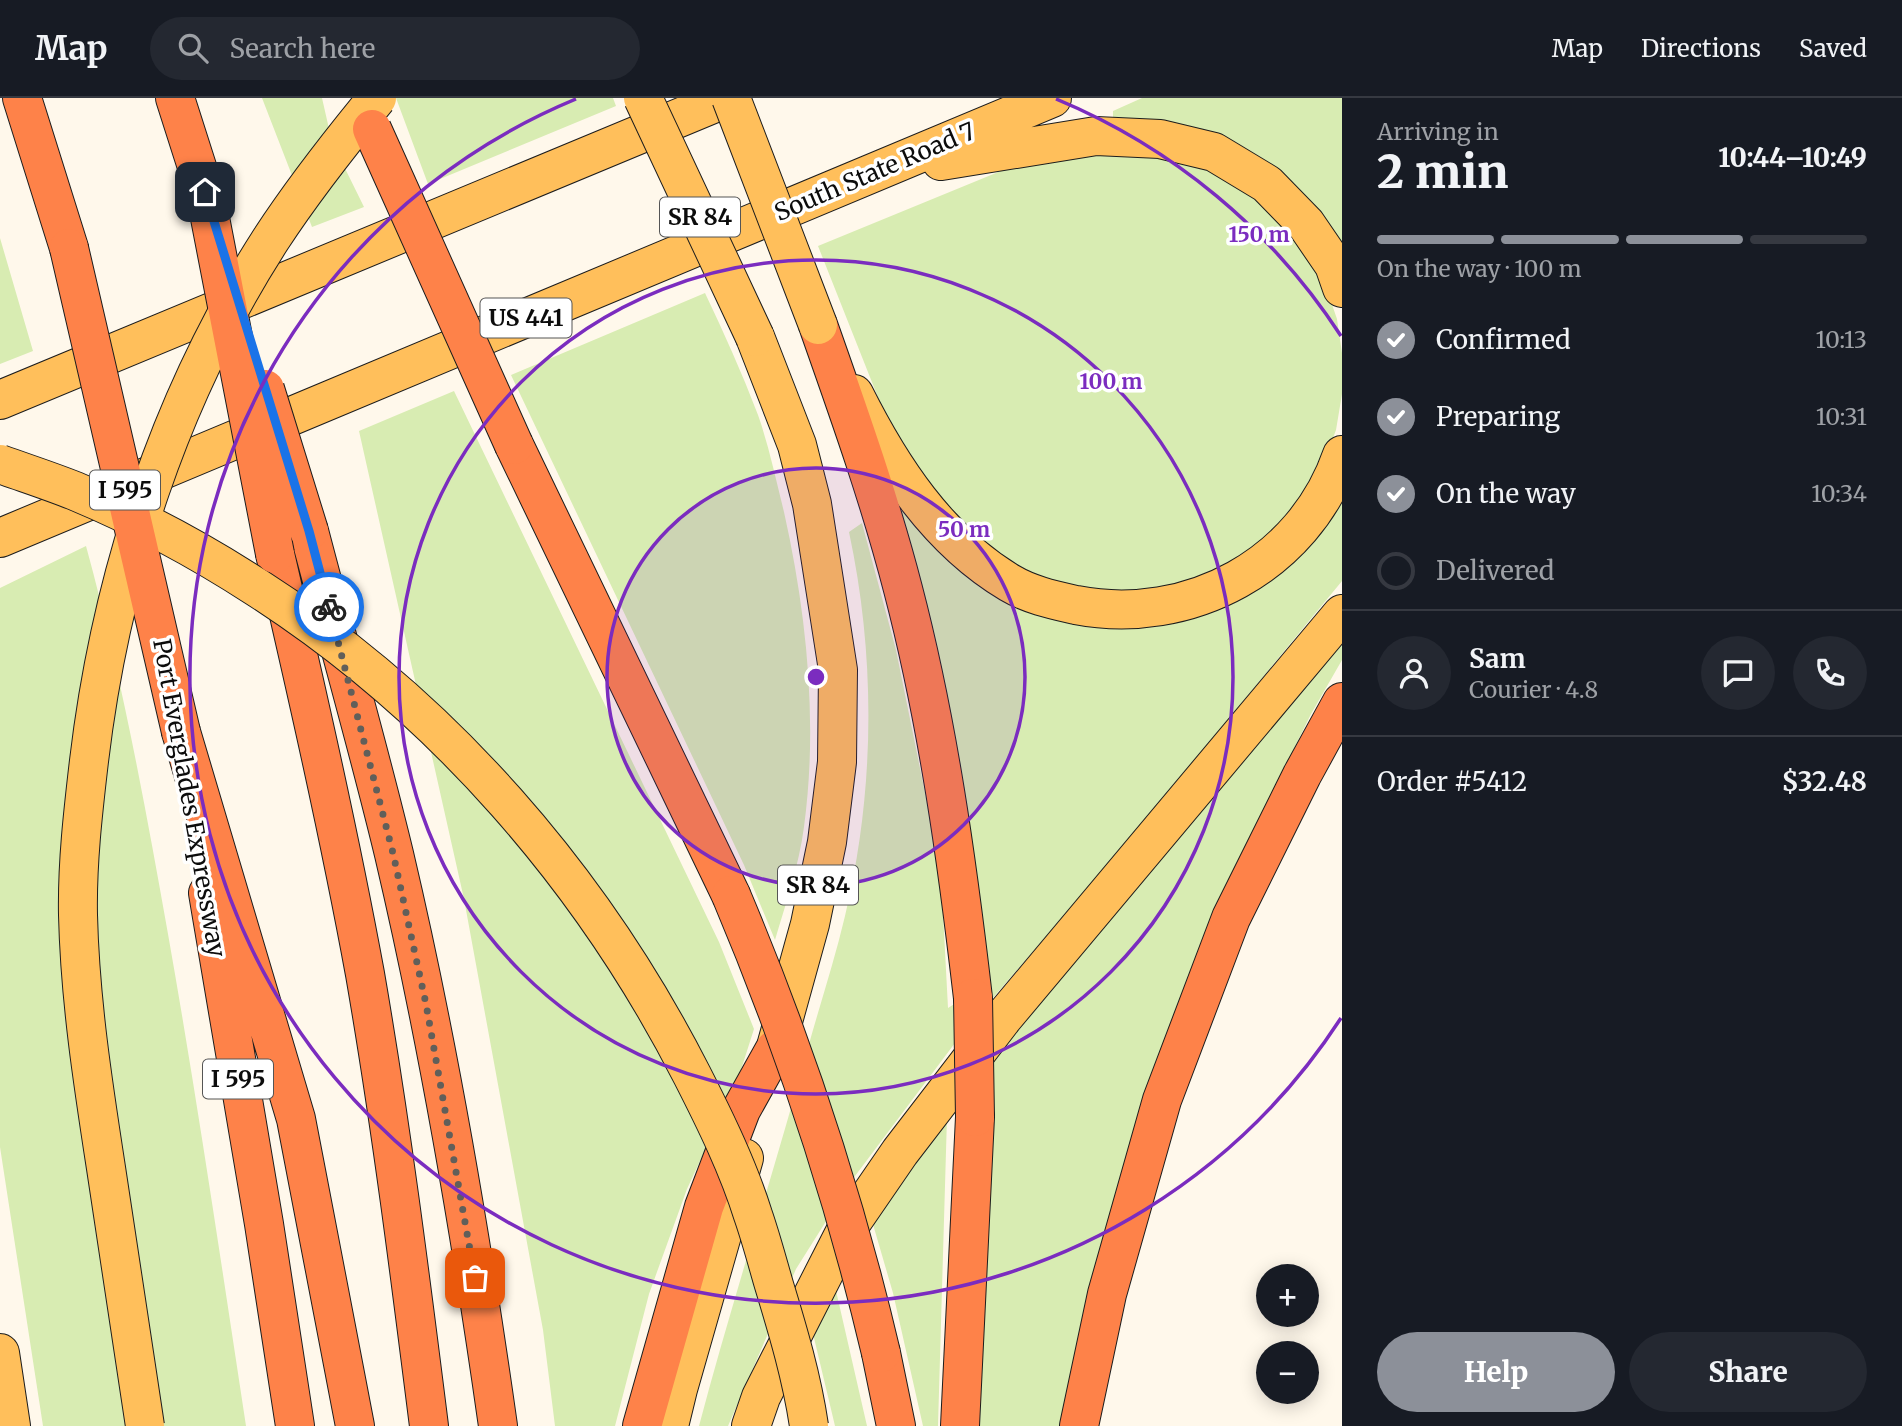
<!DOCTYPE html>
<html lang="en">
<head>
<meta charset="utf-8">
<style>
	:root { --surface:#171b24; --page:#242831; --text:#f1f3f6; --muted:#9ea1a6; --line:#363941; --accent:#8c9099 }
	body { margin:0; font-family:Merriweather,serif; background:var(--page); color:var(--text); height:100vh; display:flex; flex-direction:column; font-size:26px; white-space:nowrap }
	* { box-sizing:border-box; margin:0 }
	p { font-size:23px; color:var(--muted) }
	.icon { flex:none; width:38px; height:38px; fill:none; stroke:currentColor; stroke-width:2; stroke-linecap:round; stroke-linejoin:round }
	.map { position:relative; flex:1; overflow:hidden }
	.sheet { display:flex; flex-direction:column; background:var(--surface); width:560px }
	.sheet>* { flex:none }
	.controls { position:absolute; left:1256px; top:1166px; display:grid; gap:14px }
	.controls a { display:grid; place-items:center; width:63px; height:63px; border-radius:50%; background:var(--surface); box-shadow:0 4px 18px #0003; font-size:35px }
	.pin { position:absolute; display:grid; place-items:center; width:60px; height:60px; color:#fff; margin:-30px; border-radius:14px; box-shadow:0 4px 10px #0006 }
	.courier { position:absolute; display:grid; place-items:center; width:70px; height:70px; margin:-35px; border:5px solid #1a73e8; border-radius:50%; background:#fff; color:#222; box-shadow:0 2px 9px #0007 }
	.summary em { font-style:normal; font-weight:800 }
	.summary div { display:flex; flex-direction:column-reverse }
	.summary { display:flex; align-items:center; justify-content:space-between; height:119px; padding:0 35px }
	h1 { font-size:46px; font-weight:800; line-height:52px }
	.bar { display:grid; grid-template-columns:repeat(4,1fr); gap:10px 7px; align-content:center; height:84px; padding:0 35px }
	.bar i { height:9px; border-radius:5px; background:var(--line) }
	.bar .active { background:var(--accent) }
	.bar p { grid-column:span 4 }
	.line { display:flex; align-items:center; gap:18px; padding:0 35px; border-top:2px solid var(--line) }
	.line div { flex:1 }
	.round { display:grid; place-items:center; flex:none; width:74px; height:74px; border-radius:37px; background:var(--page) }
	ol { padding:0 35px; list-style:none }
	li { display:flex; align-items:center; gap:21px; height:77px }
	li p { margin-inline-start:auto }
	li .icon { padding:7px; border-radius:50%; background:var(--accent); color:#fff; stroke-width:4 }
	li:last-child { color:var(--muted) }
	li i { width:38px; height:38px; border:4px solid var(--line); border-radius:50% }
	.action { display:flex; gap:14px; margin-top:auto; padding:14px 35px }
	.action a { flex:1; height:80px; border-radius:42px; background:var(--accent); color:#fff; font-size:28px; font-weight:800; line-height:80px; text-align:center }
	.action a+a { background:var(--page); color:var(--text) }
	header { display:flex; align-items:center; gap:42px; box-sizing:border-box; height:98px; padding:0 35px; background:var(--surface); border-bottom:2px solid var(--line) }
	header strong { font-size:33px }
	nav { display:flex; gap:38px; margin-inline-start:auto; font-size:24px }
	.search { width:490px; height:63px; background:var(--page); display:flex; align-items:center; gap:18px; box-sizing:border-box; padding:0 24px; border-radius:38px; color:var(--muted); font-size:26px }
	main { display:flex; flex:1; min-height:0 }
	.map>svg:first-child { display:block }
	.green { fill:#d8ecb2 }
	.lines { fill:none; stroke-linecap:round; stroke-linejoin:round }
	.major-casing { stroke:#1d1d1d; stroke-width:40 }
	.highway-casing { stroke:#1d1d1d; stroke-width:40 }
	.major { stroke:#ffbf5b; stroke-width:38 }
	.highway { stroke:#fe8249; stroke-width:38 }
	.major-bridge-casing { stroke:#1d1d1d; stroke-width:40; stroke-linecap:butt }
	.highway-bridge-casing { stroke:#1d1d1d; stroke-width:40; stroke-linecap:butt }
	.major-bridge { stroke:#ffbf5b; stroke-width:38 }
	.highway-bridge { stroke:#fe8249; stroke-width:38 }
	.done { stroke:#615f5a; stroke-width:7; stroke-dasharray:0 12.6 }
	.route { stroke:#1a73e8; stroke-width:9 }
	.ring { fill:none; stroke:#7b2cbf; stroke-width:3.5 }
	.labels { text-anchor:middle; stroke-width:7; stroke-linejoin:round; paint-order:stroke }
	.shield { fill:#fff; stroke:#555; stroke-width:2 }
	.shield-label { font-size:23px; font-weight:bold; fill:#0c0c0c }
	.street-label { font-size:24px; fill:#0c0c0c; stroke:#fff }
	.centre { fill:#7b2cbf; stroke:#fff; stroke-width:3.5 }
	.ring-label { font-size:21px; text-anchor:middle; font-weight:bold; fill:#7b2cbf; stroke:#fff; stroke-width:7; stroke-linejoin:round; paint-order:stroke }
</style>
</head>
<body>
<header>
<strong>Map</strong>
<div class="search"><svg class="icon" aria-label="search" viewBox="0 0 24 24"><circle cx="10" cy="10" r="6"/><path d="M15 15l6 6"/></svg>Search here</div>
<nav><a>Map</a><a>Directions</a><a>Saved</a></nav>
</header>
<main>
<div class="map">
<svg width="1342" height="1328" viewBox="0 0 1342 1328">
	<rect width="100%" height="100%" fill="#fff8eb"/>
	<path class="green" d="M 262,0 L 322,0 L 332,44 L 364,109 L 312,129 Z
		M 396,0 L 613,0 L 616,8 L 428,86 Z
		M 1142,0 L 1342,0 L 1342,163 L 1323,133 L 1140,23 L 1113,19 L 1113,13 Z
		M 1159,55 L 1225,78 L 1252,95 L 1296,138 L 1327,192 L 1337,221 L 1342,255 L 1342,296 L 1336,332 L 1319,377 L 1259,451 L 1179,491 L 1071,494 L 1011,468 L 962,428 L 908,362 L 883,312 L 818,148 L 1013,68 L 1057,57 Z
		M 0,140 L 33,253 L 0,266 Z
		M 705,195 C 724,235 742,275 758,317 C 769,348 776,382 784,414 C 807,517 818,625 804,729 C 799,767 786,805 775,842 L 744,767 L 511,277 Z
		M 454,293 L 719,844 L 754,931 L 738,981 L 687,1091 L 649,1196 L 615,1328 L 555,1328 L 543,1232 L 464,801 L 359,333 Z
		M 1342,395 L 1342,483 L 1117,756 L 961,937 L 852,1082 L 796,1171 L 728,1328 L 699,1328 C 733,1200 774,1074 809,946 C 821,903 835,861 845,818 C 875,692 876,560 849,434 L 862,425 L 896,552 L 934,739 L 942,796 L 948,910 L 984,887 L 895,417 L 907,411 L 1131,527 Z
		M 86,448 C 121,576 145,706 168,836 C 197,1000 221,1164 246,1328 L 43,1328 L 0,1049 L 0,490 Z
		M 1342,525 L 1342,562 L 1311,616 L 1271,697 L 1064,1308 L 1060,1328 L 980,1328 L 986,971 Z
		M 947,1019 L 938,1328 L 923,1328 L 893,1195 L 870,1116 Z
		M 834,1184 L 867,1328 L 835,1328 L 810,1223 Z"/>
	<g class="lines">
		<g class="major-casing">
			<path id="major" d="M 941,63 L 1096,38 L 1160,41 L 1214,54 L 1267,86 L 1306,126 L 1334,167 L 1342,190
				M 755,239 L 797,347 L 812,406 L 838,572 L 837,664 L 827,744 L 810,826 L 777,945
				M 854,296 C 891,370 938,442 1010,485 C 1030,497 1054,502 1076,507 C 1189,529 1304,467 1342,357
				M 0,302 L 727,0
				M 0,440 L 1052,0
				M 0,1255 L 11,1328
				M 669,1328 L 678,1291 L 744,1060
				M 751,1328 L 761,1299 L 845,1134 L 900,1054 L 1003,920 L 1342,516"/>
		</g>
		<g class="highway-casing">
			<path id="highway" d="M 22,0 L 69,150
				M 175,0 L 205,94
				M 818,227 C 849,315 880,402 903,491 C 938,625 957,762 973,900
				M 514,347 L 731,797
				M 309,433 C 337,541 368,648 394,756 C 438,943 471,1137 498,1328
				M 275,456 C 307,595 339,735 365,876 C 391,1026 410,1177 429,1328
				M 181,634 L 296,1021 L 355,1328
				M 208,795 L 264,1126 L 295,1328
				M 881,1255 L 896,1328
				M 642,1328 L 704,1109 L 741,1012 L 775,951
				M 960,1328 L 975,1019
				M 1079,1328 L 1107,1196 L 1162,1002 L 1231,820 L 1302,677 L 1342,604"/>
		</g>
		<use href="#major" class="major"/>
		<use href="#highway" class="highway"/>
		<g class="major-bridge-casing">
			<path id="major-bridge" d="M 643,0 L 755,239
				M 731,0 L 818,227
				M 0,366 C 25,375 50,383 75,393 C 137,419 199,452 256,489 C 442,608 592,781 692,977 C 715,1022 738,1069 753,1117 C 761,1140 767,1163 774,1187 C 788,1233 802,1280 809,1328
				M 145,1328 C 132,1242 119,1156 106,1070 C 93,986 80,902 78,817 C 77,766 83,714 89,663 C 111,478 170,298 271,141 C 303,92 340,45 377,0"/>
		</g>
		<g class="highway-bridge-casing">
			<path id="highway-bridge" d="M 372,31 L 514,347
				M 205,94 L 275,456
				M 69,150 L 181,634
				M 265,291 L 309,433
				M 731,797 C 794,946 844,1098 881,1255
				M 973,900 L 975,1019"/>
		</g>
		<use href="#major-bridge" class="major-bridge"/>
		<use href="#highway-bridge" class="highway-bridge"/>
	</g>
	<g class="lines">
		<path class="done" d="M 329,509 L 393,755 L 426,906 L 475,1180"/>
		<path class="route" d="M 205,94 L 309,433 L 329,509"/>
	</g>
	<circle cx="816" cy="579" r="209" fill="#7b2cbf" fill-opacity=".12"/>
	<g class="ring">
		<circle cx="816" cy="579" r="209"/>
		<circle cx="816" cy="579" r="417"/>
		<path d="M1341 920A626 626 0 1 1 576 1M1056 1A626 626 0 0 1 1341 238"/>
	</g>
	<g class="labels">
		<g class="shield">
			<rect x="660" y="99.5" width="80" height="39" rx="5"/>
			<rect x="480.5" y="200.5" width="91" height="39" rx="5"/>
			<rect x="90" y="372.5" width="70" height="39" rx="5"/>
			<rect x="778" y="767.5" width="80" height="39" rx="5"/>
			<rect x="203" y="961.5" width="70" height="39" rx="5"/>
		</g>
		<g class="shield-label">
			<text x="700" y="127">SR 84</text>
			<text x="526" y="228">US 441</text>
			<text x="125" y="400">I 595</text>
			<text x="818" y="795">SR 84</text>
			<text x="238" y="989">I 595</text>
		</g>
		<g class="street-label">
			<text transform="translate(875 74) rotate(-23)" y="8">South State Road 7</text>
			<text transform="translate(189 700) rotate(80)" y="8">Port Everglades Expressway</text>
		</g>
	</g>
	<circle cx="816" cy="579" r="10" class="centre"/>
	<g class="ring-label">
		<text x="1259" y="144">150 m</text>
		<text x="1111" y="291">100 m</text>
		<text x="964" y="439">50 m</text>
	</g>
</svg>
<div class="controls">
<a>+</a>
<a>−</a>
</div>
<div class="pin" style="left:475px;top:1180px;background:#ea580c"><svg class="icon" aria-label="bag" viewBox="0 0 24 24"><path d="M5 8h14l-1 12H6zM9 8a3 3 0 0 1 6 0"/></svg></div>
<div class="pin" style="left:205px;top:94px;background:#1f2937"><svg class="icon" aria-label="home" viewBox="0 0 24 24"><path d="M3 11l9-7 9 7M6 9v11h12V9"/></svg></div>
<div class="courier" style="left:329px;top:509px"><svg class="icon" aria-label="bike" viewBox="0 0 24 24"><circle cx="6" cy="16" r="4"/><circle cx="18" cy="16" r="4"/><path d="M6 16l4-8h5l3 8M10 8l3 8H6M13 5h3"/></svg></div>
</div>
<section class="sheet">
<div class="summary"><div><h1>2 min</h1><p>Arriving in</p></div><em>10:44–10:49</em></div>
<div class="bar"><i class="active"></i><i class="active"></i><i class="active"></i><i></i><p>On the way · 100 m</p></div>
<ol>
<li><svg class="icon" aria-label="check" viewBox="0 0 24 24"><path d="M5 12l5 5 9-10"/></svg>Confirmed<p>10:13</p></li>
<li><svg class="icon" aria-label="check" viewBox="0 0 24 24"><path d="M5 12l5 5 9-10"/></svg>Preparing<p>10:31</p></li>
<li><svg class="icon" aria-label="check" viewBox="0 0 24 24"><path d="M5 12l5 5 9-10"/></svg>On the way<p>10:34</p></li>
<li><i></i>Delivered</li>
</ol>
<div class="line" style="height:126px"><a class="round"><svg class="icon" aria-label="person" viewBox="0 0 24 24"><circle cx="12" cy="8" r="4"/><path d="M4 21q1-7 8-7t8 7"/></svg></a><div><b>Sam</b><p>Courier · 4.8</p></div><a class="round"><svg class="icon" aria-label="chat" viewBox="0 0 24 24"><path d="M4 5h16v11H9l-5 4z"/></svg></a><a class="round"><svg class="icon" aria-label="phone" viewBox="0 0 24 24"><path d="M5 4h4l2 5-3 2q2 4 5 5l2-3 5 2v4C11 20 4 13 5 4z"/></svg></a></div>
<div class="line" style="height:91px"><div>Order #5412</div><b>$32.48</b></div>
<div class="action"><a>Help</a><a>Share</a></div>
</section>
</main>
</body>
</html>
